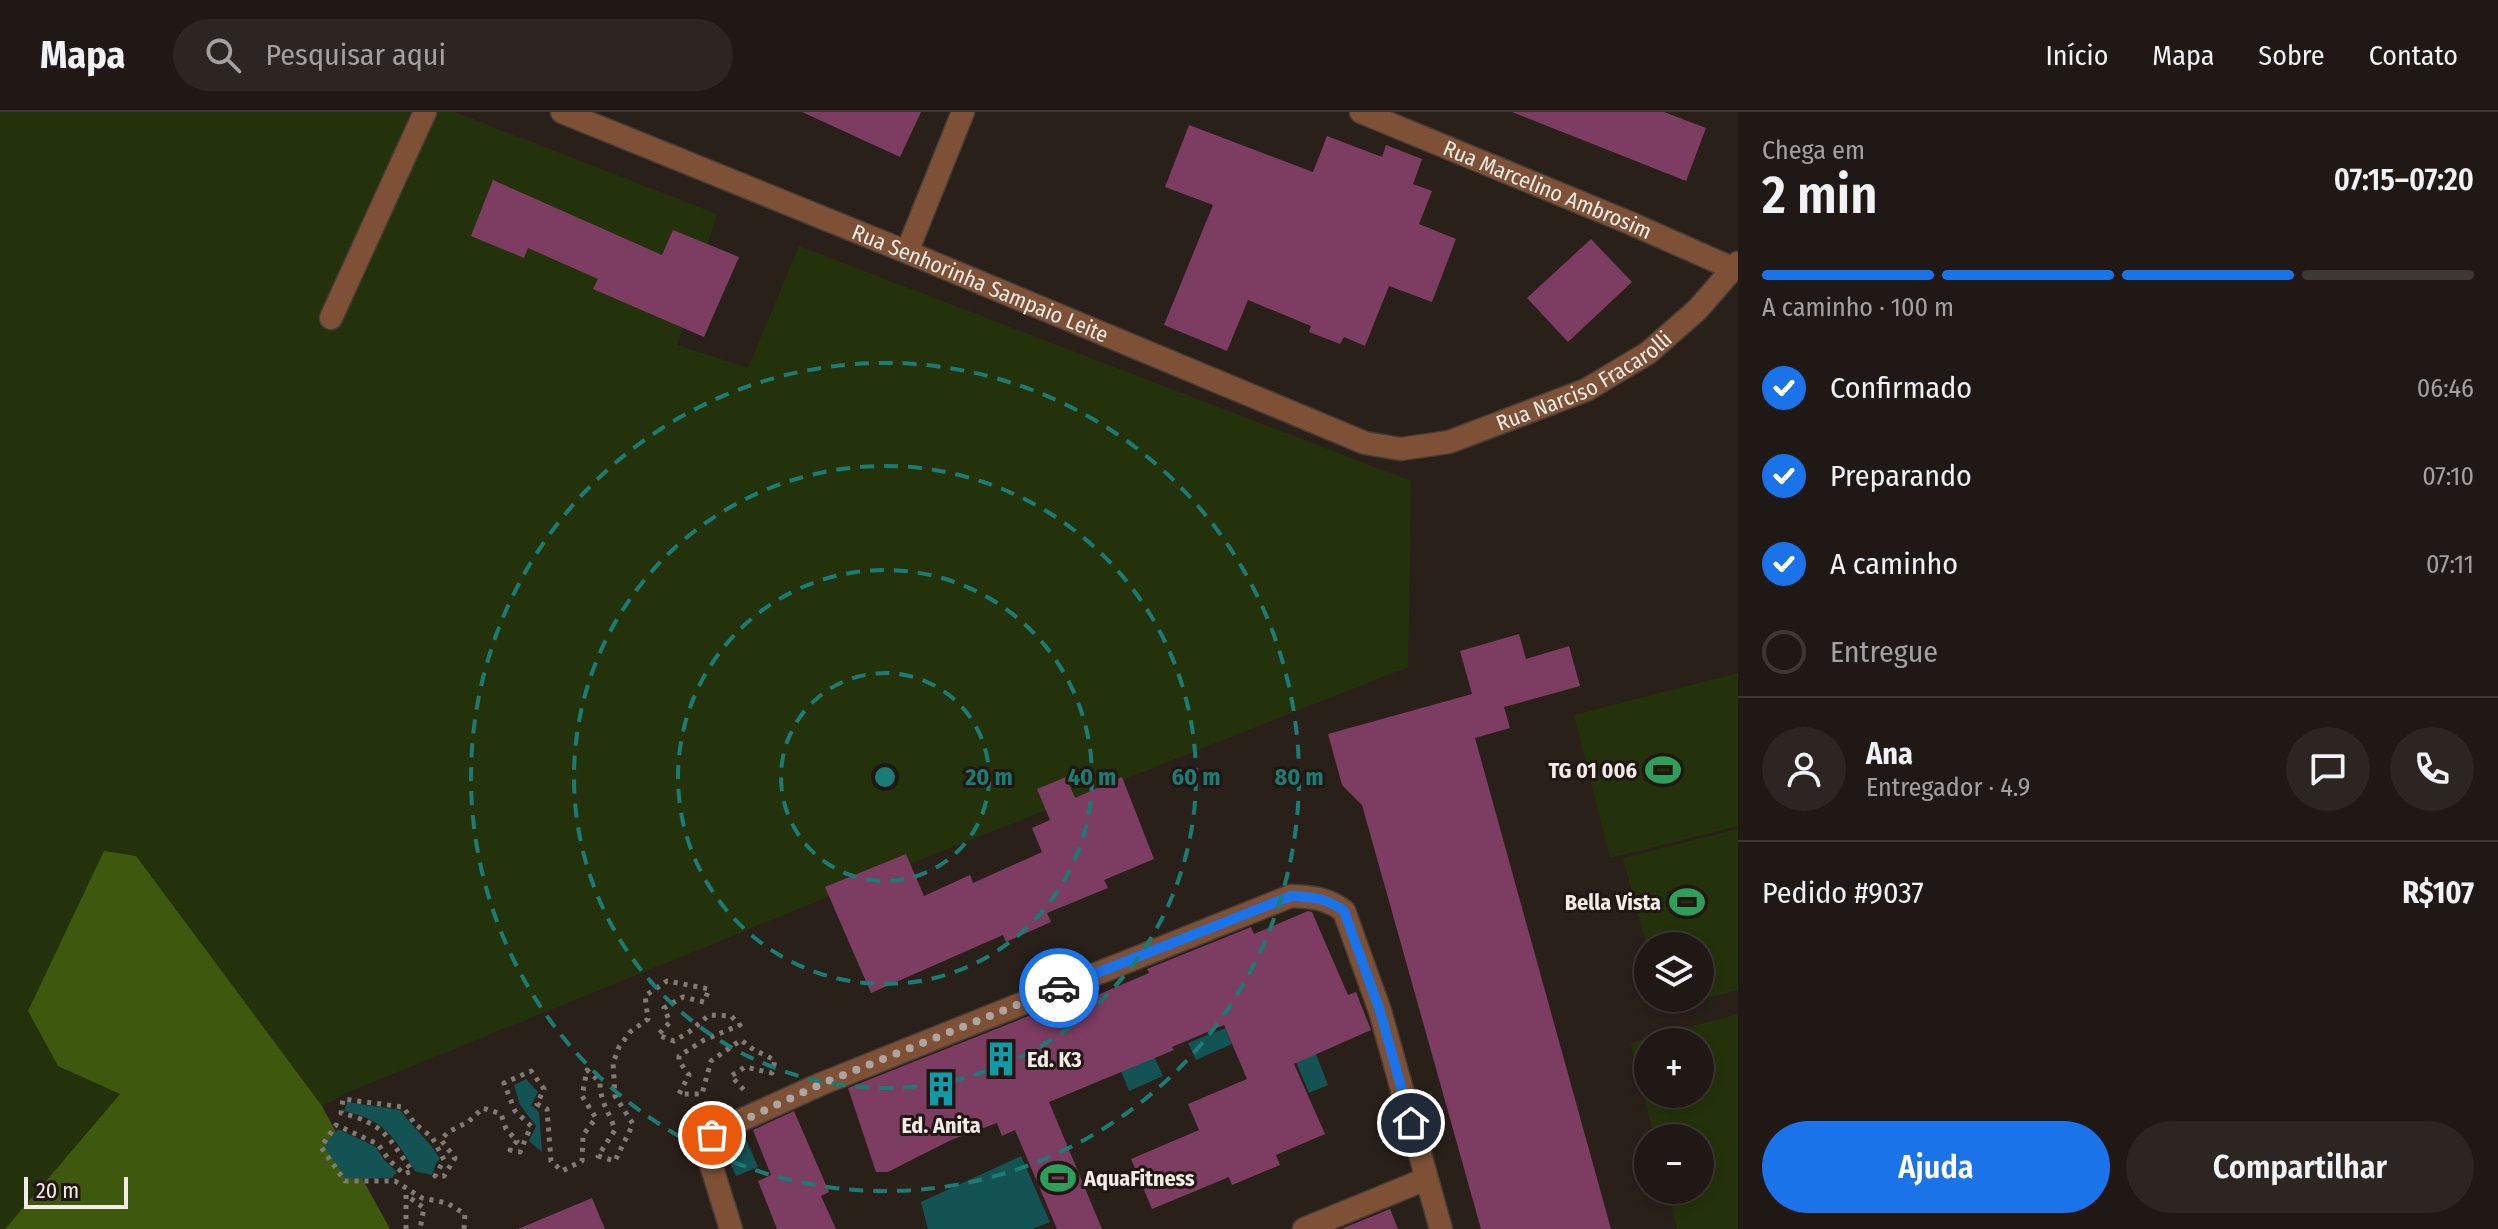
<!DOCTYPE html>
<html lang="pt">
<head>
<meta charset="utf-8">
<style>
	:root { --surface:#201814; --page:#2d2522; --text:#f1f3f6; --muted:#a2a0a0; --line:#3d3734; --accent:#1a73e8 }
	body { margin:0; font-family:"Fira Sans Condensed",sans-serif; background:var(--page); color:var(--text); height:100vh; display:flex; flex-direction:column; font-size:30px; white-space:nowrap }
	* { box-sizing:border-box; margin:0 }
	p { font-size:26px; color:var(--muted) }
	.icon { flex:none; width:44px; height:44px; fill:none; stroke:currentColor; stroke-width:2; stroke-linecap:round; stroke-linejoin:round }
	.map { position:relative; flex:1; overflow:hidden }
	.drawer { display:flex; flex-direction:column; background:var(--surface); width:760px }
	.drawer>* { flex:none }
	.buttons { position:absolute; left:1634px; top:820px; display:grid; gap:16px }
	.buttons a { display:grid; place-items:center; width:80px; height:80px; border-radius:50%; background:var(--surface); box-shadow:0 4px 12px #0003,0 0 0 2px var(--line); font-size:40px }
	.scale { position:absolute; left:24px; bottom:20px; width:104px; box-sizing:border-box; padding-left:8px; border:4px solid #f3ece8; border-top:0; font-size:22px; line-height:28px; white-space:nowrap; color:#f3ece8; -webkit-text-stroke:6px #211611; paint-order:stroke }
	.pin { position:absolute; display:grid; place-items:center; width:68px; height:68px; color:#fff; margin:-34px; border:4px solid #fff; border-radius:50%; box-shadow:0 2px 8px #0007 }
	.courier { position:absolute; display:grid; place-items:center; width:80px; height:80px; margin:-40px; border:6px solid #1a73e8; border-radius:50%; background:#fff; color:#222; box-shadow:0 2px 10px #0007 }
	.overview em { font-style:normal; font-weight:600 }
	.overview div { display:flex; flex-direction:column-reverse }
	.overview { display:flex; align-items:center; justify-content:space-between; height:136px; padding:0 24px }
	h1 { font-size:52px; font-weight:600; line-height:60px }
	.bar { display:grid; grid-template-columns:repeat(4,1fr); gap:12px 8px; align-content:center; height:96px; padding:0 24px }
	.bar i { height:10px; border-radius:6px; background:var(--line) }
	.bar .selected { background:var(--accent) }
	.bar p { grid-column:span 4 }
	.line { display:flex; align-items:center; gap:20px; padding:0 24px; border-top:2px solid var(--line) }
	.line div { flex:1 }
	.round { display:grid; place-items:center; flex:none; width:84px; height:84px; border-radius:42px; background:var(--page) }
	ol { padding:0 24px; list-style:none }
	li { display:flex; align-items:center; gap:24px; height:88px }
	li p { margin-inline-start:auto }
	li .icon { padding:8px; border-radius:50%; background:var(--accent); color:#fff; stroke-width:4 }
	li:last-child { color:var(--muted) }
	li i { width:44px; height:44px; border:4px solid var(--line); border-radius:50% }
	.button { display:flex; gap:16px; margin-top:auto; padding:16px 24px }
	.button a { flex:1; height:92px; border-radius:48px; background:var(--accent); color:#fff; font-size:32px; font-weight:600; line-height:92px; text-align:center }
	.button a+a { background:var(--page); color:var(--text) }
	header { display:flex; align-items:center; gap:48px; box-sizing:border-box; height:112px; padding:0 40px; background:var(--surface); border-bottom:2px solid var(--line) }
	header strong { font-size:38px }
	nav { display:flex; gap:44px; margin-inline-start:auto; font-size:28px }
	.search { width:560px; height:72px; background:var(--page); display:flex; align-items:center; gap:20px; box-sizing:border-box; padding:0 28px; border-radius:44px; color:var(--muted); font-size:30px }
	main { display:flex; flex:1; min-height:0 }
	.map>svg:first-child { display:block }
	.green { fill:#24320b; fill-rule:evenodd }
	.forest { fill:#3e580d }
	.water { fill:#145354 }
	.building { fill:#7d3c61 }
	.lines { fill:none; stroke-linecap:round; stroke-linejoin:round }
	.minor-casing { stroke:#463d37; stroke-width:25 }
	.path { stroke:#817974; stroke-width:5; stroke-dasharray:4 6; stroke-linecap:butt }
	.minor { stroke:#7e5137; stroke-width:22 }
	.done { stroke:#ada5a0; stroke-width:8; stroke-dasharray:0 14.4 }
	.route { stroke:#1a73e8; stroke-width:10 }
	.ring { fill:none; stroke:#1a7c74; stroke-width:4; stroke-dasharray:14 10 }
	.labels { text-anchor:middle; stroke-width:6; stroke-linejoin:round; paint-order:stroke }
	.street-label { font-size:22px; fill:#f3ece8; stroke:#211611 }
	.poi-label { font-size:22px; font-weight:bold; fill:#f3ece8; stroke:#211611; text-anchor:end }
	.centre { fill:#1a7c74; stroke:#211611; stroke-width:4 }
	.ring-label { font-size:24px; text-anchor:middle; font-weight:bold; fill:#1a7c74; stroke:#211611; stroke-width:6; stroke-linejoin:round; paint-order:stroke }
</style>
</head>
<body>
<header>
<strong>Mapa</strong>
<div class="search"><svg class="icon" aria-label="search" viewBox="0 0 24 24"><circle cx="10" cy="10" r="6"/><path d="M15 15l6 6"/></svg>Pesquisar aqui</div>
<nav><a>Início</a><a>Mapa</a><a>Sobre</a><a>Contato</a></nav>
</header>
<main>
<div class="map">
<svg width="1738" height="1117" viewBox="0 0 1738 1117">
	<rect width="100%" height="100%" fill="#2a201a"/>
	<path class="green" d="M 0,0 L 455,0 L 717,102 L 677,233 L 748,256 L 799,134 L 1411,369 L 1408,555 L 892,759 L 346,981 L 322,994 L 136,745 L 58,954 L 120,981 L 5,1117 L 0,1117 Z
		M 1738,561 L 1738,714 L 1610,746 L 1574,603 Z
		M 1738,717 L 1738,878 L 1664,898 L 1661,886 L 1700,886 L 1700,834 L 1648,834 L 1648,839 L 1623,746 Z
		M 1738,902 L 1738,1117 L 1677,1117 L 1667,1078 L 1700,1078 L 1700,1026 L 1654,1026 L 1631,931 ZM 1700,930 L 1700,982 L 1648,982 L 1648,930 Z"/>
	<path class="forest" d="M 104,739 L 136,744 L 322,994 L 336,1020 L 325,1034 L 346,1066 L 362,1066 L 390,1117 L 5,1117 L 120,982 L 58,954 L 28,899 Z"/>
	<path class="water" d="M 1225,916 L 1232,932 L 1196,948 L 1188,931 Z
		M 1312,932 L 1328,973 L 1309,981 L 1292,940 Z
		M 1154,944 L 1163,964 L 1129,979 L 1120,957 Z
		M 526,967 L 538,980 L 531,993 L 539,1000 L 542,1040 L 529,1029 L 536,1014 L 520,993 L 514,973 Z
		M 347,990 L 400,998 C 413,1016 429,1028 440,1047 L 436,1051 L 432,1063 L 415,1059 C 394,1025 385,1008 344,999 Z
		M 338,1017 L 376,1035 L 384,1048 L 397,1060 L 392,1066 L 346,1067 L 324,1034 Z
		M 745,1025 L 758,1055 L 736,1064 L 723,1035 Z
		M 1021,1044 L 1050,1110 L 1032,1117 L 928,1117 L 921,1090 Z"/>
	<path class="building" d="M 802,0 L 921,0 L 900,45 Z
		M 1512,0 L 1664,0 L 1706,16 L 1686,69 Z
		M 1189,13 L 1313,60 L 1327,24 L 1382,45 L 1386,33 L 1422,47 L 1413,72 L 1432,79 L 1419,112 L 1456,127 L 1432,190 L 1389,174 L 1365,234 L 1344,225 L 1340,232 L 1309,220 L 1311,214 L 1248,188 L 1227,239 L 1164,213 L 1213,93 L 1165,75 Z
		M 493,68 L 662,143 L 673,118 L 739,145 L 704,225 L 593,177 L 598,167 L 528,136 L 524,146 L 471,124 Z
		M 1591,127 L 1632,170 L 1568,230 L 1527,186 Z
		M 1519,522 L 1526,547 L 1569,534 L 1580,574 L 1504,595 L 1510,616 L 1475,626 L 1611,1117 L 1481,1117 L 1362,693 L 1342,673 L 1328,622 L 1472,582 L 1460,539 Z
		M 1066,665 L 1075,686 L 1122,665 L 1154,747 L 1104,768 L 1108,776 L 1047,801 L 1051,810 L 1006,830 L 1003,823 L 871,881 L 825,775 L 906,742 L 924,784 L 970,763 L 973,771 L 1042,740 L 1032,716 L 1050,708 L 1037,677 Z
		M 1308,799 L 1312,800 L 1348,883 L 1356,880 L 1371,918 L 1294,952 L 1325,1022 L 1276,1043 L 1280,1053 L 1232,1073 L 1229,1065 L 1152,1097 L 1131,1047 L 1199,1018 L 1188,992 L 1247,967 L 1224,913 L 1172,935 L 1174,938 L 1049,990 L 1102,1117 L 1057,1117 L 1015,1018 L 1002,1024 L 997,1011 L 951,1028 L 888,1060 L 876,1060 L 848,976 L 1086,881 L 1088,887 L 1149,861 L 1147,857 L 1251,815 L 1254,822 Z
		M 794,999 L 829,1080 L 821,1084 L 836,1117 L 777,1117 L 758,1069 L 771,1063 L 753,1018 Z
		M 592,1086 L 605,1117 L 518,1117 Z
		M 1390,1097 L 1398,1117 L 1341,1117 Z"/>
	<g class="lines">
		<g class="minor-casing">
			<g id="minor">
				<path id="s1" d="M 562,0 L 907,140 L 1365,331 L 1401,337 L 1449,330 L 1586,278 L 1648,241 L 1698,197 L 1738,151"/>
				<path id="s2" d="M 1361,0 L 1630,111 L 1734,157"/>
				<path d="M 907,140 L 963,0"/>
				<path d="M 331,206 L 425,0"/>
				<path d="M 731,1117 L 708,1043 L 709,1029 L 719,1018 L 821,972 L 1291,784 C 1312,785 1327,786 1344,799 L 1380,899 L 1441,1117"/>
				<path d="M 1304,1117 L 1426,1067"/>
			</g>
		</g>
		<path class="path" d="M 406,1117 L 406,1083 L 424,1096 L 420,1117
			M 464,1117 L 465,1102 L 447,1091 L 422,1086 L 395,1069 L 345,1069 L 321,1035 L 336,1013 L 378,1032 L 389,1048 L 404,1062 L 412,1059 C 387,1024 385,1012 341,1001 L 343,987 L 403,995 L 415,1012 L 432,1025 L 444,1048 L 435,1064 L 444,1064 L 455,1046 L 441,1028 L 448,1020 L 468,1010 L 483,996 L 501,1002 L 506,1017 L 517,1029 L 510,1038 L 520,1040 L 531,1014 L 515,999 L 504,971 L 531,959 L 544,977 L 537,992 L 547,997 L 551,1049 L 562,1059 L 582,1049 L 583,1023 L 596,1006 L 582,984 L 587,958 L 600,970 C 600,991 609,999 615,1018 L 598,1044 L 615,1049 L 633,1012 L 615,984 L 613,951 L 619,935 L 630,920 L 648,907 L 645,884 L 667,869 L 709,877 L 704,890 L 683,885 L 664,896 L 670,910 L 658,923 L 674,929 L 689,920 L 709,903 L 731,904 L 740,913 L 704,928 L 679,944 L 679,949 L 689,963 L 679,982 L 702,982 L 711,949 L 741,928 L 754,938 L 775,948 L 772,961 L 745,955 L 731,964 L 744,978"/>
		<use href="#minor" class="minor"/>
	</g>
	<g class="lines">
		<path class="done" d="M 712,1023 L 821,972 L 1059,876"/>
		<path class="route" d="M 1059,876 L 1291,784 C 1312,785 1327,786 1344,799 L 1380,899 L 1411,1011"/>
	</g>
	<g class="ring">
		<circle cx="885" cy="665" r="104"/>
		<circle cx="885" cy="665" r="207"/>
		<circle cx="885" cy="665" r="311"/>
		<circle cx="885" cy="665" r="414"/>
	</g>
	<defs>
		<g id="stadium-bare" transform="scale(2.76)"><path d="M0-5a6.5 5 0 1 0 0 10a6.5 5 0 1 0 0-10ZM-3.5-1.8h7v3.6h-7Z" fill="#2e9e5b" stroke="#211611" stroke-width="2.5" paint-order="stroke"/></g>
		<g id="building-bare" transform="scale(2.76)"><path d="M-4-6H4V6H1V3H-1V6H-4ZM-2.5-4.3h1.7v1.8h-1.7ZM.8-4.3h1.7v1.8H.8ZM-2.5-1h1.7V.8h-1.7ZM.8-1h1.7V.8H.8Z" fill="#0f9aa8" stroke="#211611" stroke-width="2.5" paint-order="stroke"/></g>
	</defs>
	<g fill-rule="evenodd">
		<use href="#stadium-bare" x="1663" y="658"/>
		<use href="#stadium-bare" x="1687" y="790"/>
		<use href="#building-bare" x="1001" y="947"/>
		<use href="#building-bare" x="941" y="977"/>
		<use href="#stadium-bare" x="1058" y="1066"/>
	</g>
	<g class="labels">
		<g class="street-label">
			<text dy="8" stroke="none"><textPath href="#s2" startOffset="202">Rua Marcelino Ambrosim</textPath></text>
			<text dy="8" stroke="none"><textPath href="#s1" startOffset="452">Rua Senhorinha Sampaio Leite</textPath></text>
			<text dy="8" stroke="none"><textPath href="#s1" startOffset="1102">Rua Narciso Fracarolli</textPath></text>
		</g>
		<g class="poi-label">
			<text x="1637" y="666">TG 01 006</text>
			<text x="1661" y="798">Bella Vista</text>
			<text x="1027" y="955" text-anchor="start">Ed. K3</text>
			<text x="941" y="1021" text-anchor="middle">Ed. Anita</text>
			<text x="1084" y="1074" text-anchor="start">AquaFitness</text>
		</g>
	</g>
	<circle cx="885" cy="665" r="12" class="centre"/>
	<g class="ring-label">
		<text x="989" y="673">20 m</text>
		<text x="1092" y="673">40 m</text>
		<text x="1196" y="673">60 m</text>
		<text x="1299" y="673">80 m</text>
	</g>
</svg>
<div class="buttons">
<a><svg class="icon" aria-label="layers" viewBox="0 0 24 24"><path d="M12 4l9 5-9 5-9-5zM3 14l9 5 9-5"/></svg></a>
<a>+</a>
<a>−</a>
</div>
<div class="scale">20 m</div>
<div class="pin" style="left:712px;top:1023px;background:#ea580c"><svg class="icon" aria-label="bag" viewBox="0 0 24 24"><path d="M5 8h14l-1 12H6zM9 8a3 3 0 0 1 6 0"/></svg></div>
<div class="pin" style="left:1411px;top:1011px;background:#1f2937"><svg class="icon" aria-label="home" viewBox="0 0 24 24"><path d="M3 11l9-7 9 7M6 9v11h12V9"/></svg></div>
<div class="courier" style="left:1059px;top:876px"><svg class="icon" aria-label="car" viewBox="0 0 24 24"><path d="M5 17H2v-5l4-1 3-4h7l3 4 3 1v5h-3M9 17h6M6 11h13"/><circle cx="7" cy="17" r="2"/><circle cx="17" cy="17" r="2"/></svg></div>
</div>
<section class="drawer">
<div class="overview"><div><h1>2 min</h1><p>Chega em</p></div><em>07:15–07:20</em></div>
<div class="bar"><i class="selected"></i><i class="selected"></i><i class="selected"></i><i></i><p>A caminho · 100 m</p></div>
<ol>
<li><svg class="icon" aria-label="check" viewBox="0 0 24 24"><path d="M5 12l5 5 9-10"/></svg>Confirmado<p>06:46</p></li>
<li><svg class="icon" aria-label="check" viewBox="0 0 24 24"><path d="M5 12l5 5 9-10"/></svg>Preparando<p>07:10</p></li>
<li><svg class="icon" aria-label="check" viewBox="0 0 24 24"><path d="M5 12l5 5 9-10"/></svg>A caminho<p>07:11</p></li>
<li><i></i>Entregue</li>
</ol>
<div class="line" style="height:144px"><a class="round"><svg class="icon" aria-label="person" viewBox="0 0 24 24"><circle cx="12" cy="8" r="4"/><path d="M4 21q1-7 8-7t8 7"/></svg></a><div><b>Ana</b><p>Entregador · 4.9</p></div><a class="round"><svg class="icon" aria-label="chat" viewBox="0 0 24 24"><path d="M4 5h16v11H9l-5 4z"/></svg></a><a class="round"><svg class="icon" aria-label="phone" viewBox="0 0 24 24"><path d="M5 4h4l2 5-3 2q2 4 5 5l2-3 5 2v4C11 20 4 13 5 4z"/></svg></a></div>
<div class="line" style="height:104px"><div>Pedido #9037</div><b>R$107</b></div>
<div class="button"><a>Ajuda</a><a>Compartilhar</a></div>
</section>
</main>
</body>
</html>
